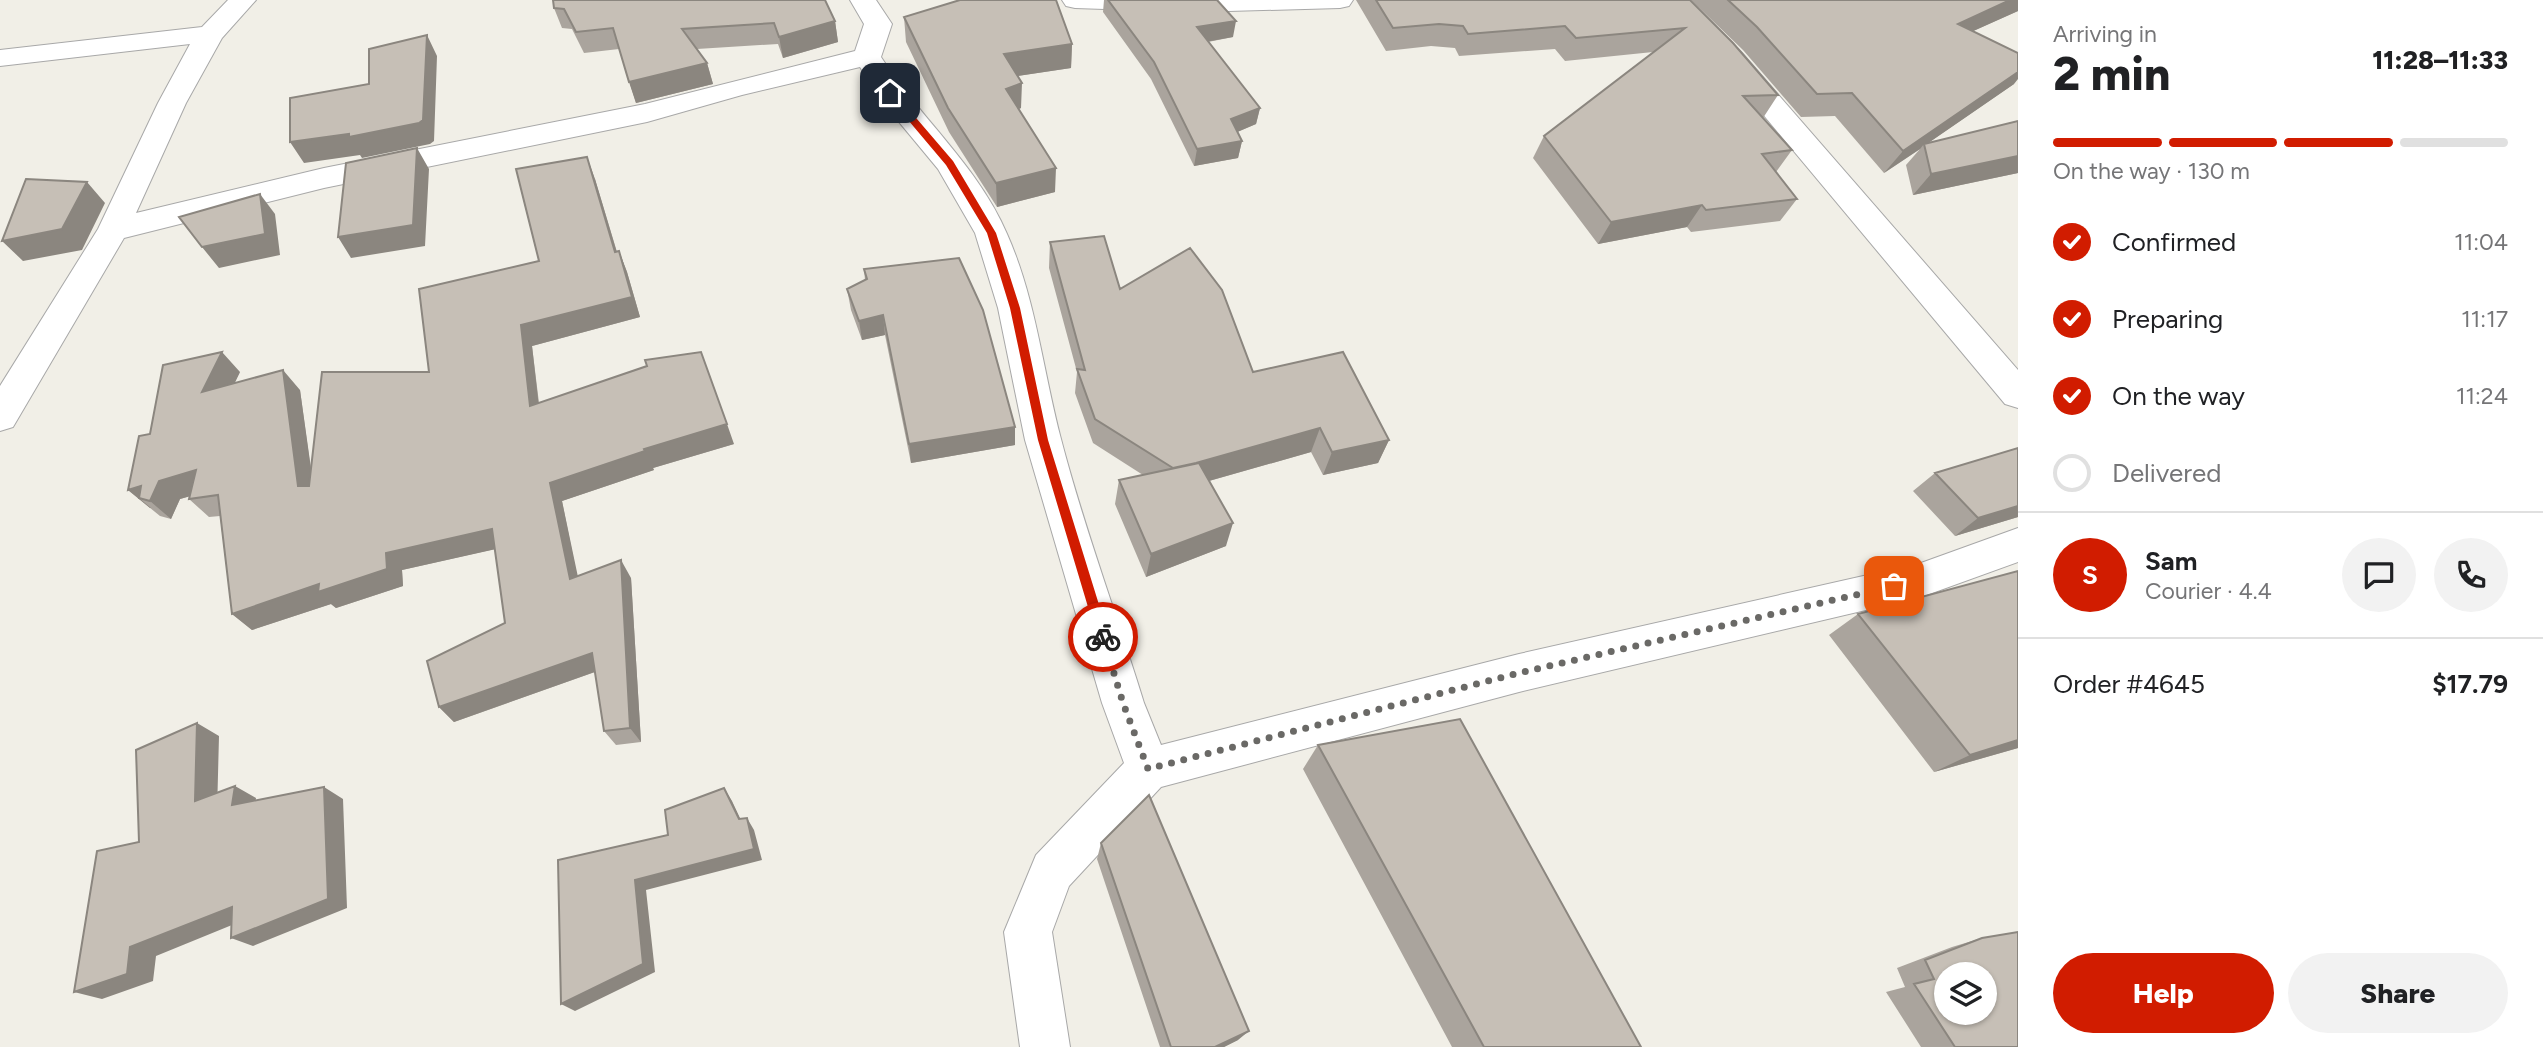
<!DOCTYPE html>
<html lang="en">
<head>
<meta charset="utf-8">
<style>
	:root { --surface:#fff; --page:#f2f2f2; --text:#202124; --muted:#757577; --line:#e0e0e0; --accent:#d11c00 }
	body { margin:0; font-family:Figtree,sans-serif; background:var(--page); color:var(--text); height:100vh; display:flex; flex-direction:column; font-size:26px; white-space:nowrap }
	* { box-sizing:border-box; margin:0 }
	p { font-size:23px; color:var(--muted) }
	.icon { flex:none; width:38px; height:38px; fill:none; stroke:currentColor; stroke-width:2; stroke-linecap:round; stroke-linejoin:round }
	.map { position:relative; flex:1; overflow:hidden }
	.panel { display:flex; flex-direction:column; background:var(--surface); width:525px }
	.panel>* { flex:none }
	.controls { position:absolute; left:1934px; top:962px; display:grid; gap:14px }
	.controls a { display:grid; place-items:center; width:63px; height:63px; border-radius:50%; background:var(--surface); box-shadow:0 2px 5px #0004; font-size:35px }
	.pin { position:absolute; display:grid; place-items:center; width:60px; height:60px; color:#fff; margin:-30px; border-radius:14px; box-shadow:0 4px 10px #0006 }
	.courier { position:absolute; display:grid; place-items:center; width:70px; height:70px; margin:-35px; border:5px solid #d11c00; border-radius:50%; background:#fff; color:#222; box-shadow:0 2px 9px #0007 }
	.summary em { font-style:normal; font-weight:800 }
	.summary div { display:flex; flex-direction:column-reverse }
	.summary { display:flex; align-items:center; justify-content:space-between; height:119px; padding:0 35px }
	h1 { font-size:46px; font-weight:800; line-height:52px }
	.bar { display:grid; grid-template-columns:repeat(4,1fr); gap:10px 7px; align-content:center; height:84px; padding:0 35px }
	.bar i { height:9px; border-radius:5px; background:var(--line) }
	.bar .current { background:var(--accent) }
	.bar p { grid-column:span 4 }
	.line { display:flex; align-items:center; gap:18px; padding:0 35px; border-top:2px solid var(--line) }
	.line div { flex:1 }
	.round { display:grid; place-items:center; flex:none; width:74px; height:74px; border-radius:37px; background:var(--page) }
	ol { padding:0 35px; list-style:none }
	li { display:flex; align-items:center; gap:21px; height:77px }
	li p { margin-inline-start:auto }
	li .icon { padding:7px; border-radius:50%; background:var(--accent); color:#fff; stroke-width:4 }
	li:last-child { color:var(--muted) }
	li i { width:38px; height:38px; border:4px solid var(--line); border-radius:50% }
	.primary-button { display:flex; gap:14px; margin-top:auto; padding:14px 35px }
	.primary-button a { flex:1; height:80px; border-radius:42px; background:var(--accent); color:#fff; font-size:28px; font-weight:800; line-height:80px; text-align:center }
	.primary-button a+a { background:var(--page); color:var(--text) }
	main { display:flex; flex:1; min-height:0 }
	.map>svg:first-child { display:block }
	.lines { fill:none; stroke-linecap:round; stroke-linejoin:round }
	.street-casing { stroke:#a8a8a8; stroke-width:2 }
	.street { fill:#fff; fill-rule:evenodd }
	.wall { fill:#aaa49d }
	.shaded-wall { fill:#8b867f }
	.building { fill:#c6bfb6; stroke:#8b867f; stroke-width:2; fill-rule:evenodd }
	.route { fill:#d11c00 }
	.done { stroke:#6a6966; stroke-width:7; stroke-dasharray:0 12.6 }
</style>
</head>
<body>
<main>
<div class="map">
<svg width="2018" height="1047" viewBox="0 0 2018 1047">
	<rect width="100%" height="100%" fill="#f1efe7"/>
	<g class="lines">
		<g class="street-casing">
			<path id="street" d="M 228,0 L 256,0 L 222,38 L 186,103 L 136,213 L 324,168 L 645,104 L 855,51 L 864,24 L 850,0 L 876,0 L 892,24 L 881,57 C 920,118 978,166 1007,234 C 1036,299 1043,371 1061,439 C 1084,528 1117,615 1144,703 L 1161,745 L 1519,654 L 1921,563 L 2018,528 L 2018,562 L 1921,597 L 1519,692 L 1161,787 L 1069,886 L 1052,932 L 1070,1047 L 1020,1047 L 1004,932 L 1036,855 L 1124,763 L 1102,703 L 1025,440 L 998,308 L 975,233 L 938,169 L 880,99 L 860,67 L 742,95 L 647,122 L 324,188 L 124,238 L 13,427 L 0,431 L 0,386 L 98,229 L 158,103 L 190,44 L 0,66 L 0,50 L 202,27 Z
				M 1062,0 L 1353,0 L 1349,6 L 1340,8 L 1193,12 L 1075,8 L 1066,6 Z
				M 1659,0 L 1687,0 L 1741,52 L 2018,370 L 2018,408 L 2005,404 L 1721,64 Z"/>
		</g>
		<use href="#street" class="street"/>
	</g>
	<path class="wall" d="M 1104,0 L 1217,0 L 1233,37 L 1208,42 L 1260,108 L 1256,124 L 1237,132 L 1242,141 L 1238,158 L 1194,166 L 1151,79 L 1103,12 Z
		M 1356,0 L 1690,0 L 1778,95 L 1763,118 L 1792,150 L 1776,172 L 1797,199 L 1780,221 L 1691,232 L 1687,227 L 1598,244 L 1533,158 L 1544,136 L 1653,52 L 1565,61 L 1555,49 L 1459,56 L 1455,48 L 1431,46 L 1386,51 Z
		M 1691,0 L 2018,0 L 2018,11 L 1973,31 L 2014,84 L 1928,143 L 2018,121 L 2018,173 L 1913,195 L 1906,165 L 1920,149 L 1884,173 L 1835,116 L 1801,117 L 1743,50 Z
		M 554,8 L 835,21 L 838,42 L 783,58 L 778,44 L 697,49 L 707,63 L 713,84 L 636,103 L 619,49 L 584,53 L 572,29 L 562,28 Z
		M 904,17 L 1072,44 L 1071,68 L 1017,76 L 1021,108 L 1019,109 L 1055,192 L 997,207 L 949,132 L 906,42 Z
		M 595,179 L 617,252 L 619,251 L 627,272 L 640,317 L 532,346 L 539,403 L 734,444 L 653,468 L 654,470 L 562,501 L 577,576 L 631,578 L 641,742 L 616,745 L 604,731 L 595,672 L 454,722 L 439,707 L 505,623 L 495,549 L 402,570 L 403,586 L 336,608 L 331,604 L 252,630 L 232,614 L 220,516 L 209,517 L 189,499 L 190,496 L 180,499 L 171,519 L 160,516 L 128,490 L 150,434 L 240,372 L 234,383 L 300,390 L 311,471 L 429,372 L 539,261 Z
		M 1050,242 L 1120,289 L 1253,372 L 1389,440 L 1378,463 L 1323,475 L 1311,452 L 1209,481 L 1226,546 L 1146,577 L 1115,504 L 1119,480 L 1143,475 L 1093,443 L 1075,393 L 1077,372 L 1049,268 Z
		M 864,269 L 1015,445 L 911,463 L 885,335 L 862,340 L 851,310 L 847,289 L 865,280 Z
		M 2018,448 L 2018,517 L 1955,536 L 1913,491 L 1935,473 Z
		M 1858,614 L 2018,748 L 1934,772 L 1829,635 Z
		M 1318,745 L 1641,1047 L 1452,1047 L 1303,769 Z
		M 1101,843 L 1238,1040 L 1224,1047 L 1160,1047 L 1097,859 Z
		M 1982,938 L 2018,1047 L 1921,1047 L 1886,992 L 1905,987 L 1897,968 L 1952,947 Z"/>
	<path class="shaded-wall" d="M 2010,0 L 2018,0 L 2018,11 L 1940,46 L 1958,24 Z
		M 835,21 L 838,42 L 783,58 L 779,37 Z
		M 1236,21 L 1233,37 L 1194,44 L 1197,27 Z
		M 427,35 L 437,56 L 434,141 L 430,144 L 362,158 L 360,155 L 304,163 L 290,142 L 349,134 Z
		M 1072,44 L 1071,68 L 1004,78 L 1004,54 Z
		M 707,63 L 713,84 L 636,103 L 629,82 Z
		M 2018,72 L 2018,79 L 2014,84 L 1924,146 L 1924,144 L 1920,149 L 1884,173 L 1903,151 Z
		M 1022,83 L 1021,108 L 1006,113 L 1006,89 Z
		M 1260,108 L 1256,124 L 1228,136 L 1231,119 Z
		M 1242,141 L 1238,158 L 1194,166 L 1197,149 Z
		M 417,148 L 429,169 L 425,246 L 351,258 L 338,237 Z
		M 2018,156 L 2018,173 L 1913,195 L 1931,174 Z
		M 587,157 L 595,179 L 623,273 L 615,252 Z
		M 1056,168 L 1055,192 L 997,207 L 996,183 Z
		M 87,182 L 105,203 L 82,250 L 23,261 L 2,241 Z
		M 260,194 L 275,214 L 280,255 L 219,268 L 202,247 Z
		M 1702,205 L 1687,227 L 1598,244 L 1611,222 Z
		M 619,251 L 627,272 L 640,317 L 532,346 L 541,425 L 530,406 L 521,325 Z
		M 883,315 L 885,335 L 862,340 L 859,321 Z
		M 222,352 L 240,372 L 221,412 L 202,392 Z
		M 283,370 L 300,390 L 316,504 L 298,486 Z
		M 727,424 L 734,444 L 653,468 L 654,470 L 562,501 L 582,596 L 570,579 L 550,483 L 644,449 Z
		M 1015,427 L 1015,445 L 911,463 L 909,444 Z
		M 1320,428 L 1311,452 L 1170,492 L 1175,469 Z
		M 1389,440 L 1378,463 L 1323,475 L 1332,452 Z
		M 196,470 L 216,489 L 180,499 L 171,519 L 150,501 L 139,498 L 151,508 L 150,508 L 128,490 Z
		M 2018,506 L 2018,517 L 1955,536 L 1978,518 Z
		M 1233,523 L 1226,546 L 1146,577 L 1151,554 Z
		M 492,529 L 505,547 L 402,570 L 403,586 L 336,608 L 331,604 L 252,630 L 232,614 L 386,553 Z
		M 621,560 L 631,578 L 641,742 L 630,728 Z
		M 592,653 L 603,669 L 454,722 L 439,707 Z
		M 197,723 L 219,736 L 217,813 L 195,801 Z
		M 2018,740 L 2018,748 L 1934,772 L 1970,755 Z
		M 235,786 L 256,798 L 253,817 L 232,805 Z
		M 324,787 L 343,799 L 347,908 L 253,946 L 231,938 Z
		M 724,788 L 732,801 L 746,831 L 739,819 Z
		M 747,818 L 754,830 L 762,860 L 646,890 L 655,972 L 575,1011 L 561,1004 L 635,880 Z
		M 232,907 L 254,916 L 156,956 L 153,981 L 102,999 L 74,992 L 130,947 Z
		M 1249,1031 L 1238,1040 L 1224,1047 L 1215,1047 Z"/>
	<path class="building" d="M 553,0 L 825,0 L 835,21 L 779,37 L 774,23 L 682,29 L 707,63 L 629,82 L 613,28 L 576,32 L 564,9 L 554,8 Z
		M 960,0 L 1056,0 L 1072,44 L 1004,54 L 1022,83 L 1006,89 L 1056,168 L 996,183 L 948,108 L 904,17 Z
		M 1108,0 L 1217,0 L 1236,21 L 1197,27 L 1260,108 L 1231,119 L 1242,141 L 1197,149 L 1154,62 Z
		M 1376,0 L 1690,0 L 1733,43 L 1778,95 L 1743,96 L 1792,150 L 1762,154 L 1797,199 L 1706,210 L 1702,205 L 1611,222 L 1544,136 L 1685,28 L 1576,38 L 1565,26 L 1468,34 L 1463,26 L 1439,24 L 1393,28 Z
		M 1728,0 L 2010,0 L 1958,24 L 2018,53 L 2018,72 L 1903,151 L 1852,93 L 1817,94 L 1757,27 Z
		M 427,35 L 423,120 L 419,123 L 349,137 L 349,134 L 290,142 L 290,98 L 369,84 L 369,49 Z
		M 2018,121 L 2018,156 L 1931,174 L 1924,144 Z
		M 417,148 L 413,225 L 338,237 L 346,163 Z
		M 587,157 L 615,252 L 619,251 L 632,297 L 521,325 L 530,406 L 647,366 L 645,360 L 701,352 L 727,424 L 644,449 L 645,451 L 550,483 L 570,579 L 621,560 L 630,728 L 604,731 L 592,653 L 439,707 L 427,661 L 505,623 L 492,529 L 386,553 L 387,569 L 318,592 L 319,584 L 232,614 L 218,495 L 189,499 L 196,470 L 159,481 L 150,501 L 139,498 L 141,486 L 128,490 L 139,436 L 150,434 L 163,365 L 222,352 L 202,392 L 283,370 L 298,486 L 309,486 L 322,372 L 429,372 L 419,289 L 539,261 L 516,169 Z
		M 26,179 L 87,182 L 62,229 L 2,241 Z
		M 260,194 L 265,234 L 202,247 L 179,217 Z
		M 1104,236 L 1120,289 L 1190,248 L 1222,290 L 1253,372 L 1343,352 L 1389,440 L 1332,452 L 1320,428 L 1196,463 L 1173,468 L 1095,419 L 1077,369 L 1085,370 L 1050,242 Z
		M 959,258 L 983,310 L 1015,427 L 909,444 L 883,315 L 859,321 L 847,289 L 867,279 L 864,269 Z
		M 2018,448 L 2018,506 L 1978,518 L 1935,473 Z
		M 1199,463 L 1233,523 L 1151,554 L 1119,480 Z
		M 2018,571 L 2018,740 L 1970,755 L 1858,614 Z
		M 1460,719 L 1641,1047 L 1484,1047 L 1318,745 Z
		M 197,723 L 195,801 L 235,786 L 232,805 L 324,787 L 328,899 L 231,938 L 232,907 L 130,947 L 127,974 L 74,992 L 97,851 L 139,842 L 136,750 Z
		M 724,788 L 739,819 L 747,818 L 754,849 L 635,880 L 643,964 L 561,1004 L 558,860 L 668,835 L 665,810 Z
		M 1149,795 L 1249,1031 L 1215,1047 L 1171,1047 L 1101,843 Z
		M 2018,932 L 2018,1047 L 1955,1047 L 1914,984 L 1934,979 L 1925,960 L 1982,938 ZM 1946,975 L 1984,975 L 1984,1013 L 1946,1013 Z"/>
	<path class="route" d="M 887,91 L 893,91 L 953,161 L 996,233 L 1020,308 L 1048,440 L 1109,637 L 1107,640 L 1103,642 L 1097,637 L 1038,440 L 1010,308 L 987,233 L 946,165 L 887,95 Z"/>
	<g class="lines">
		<path class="done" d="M 1103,637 L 1123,703 L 1148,769 L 1519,673 L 1894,586"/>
	</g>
</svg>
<div class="controls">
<a><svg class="icon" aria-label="layers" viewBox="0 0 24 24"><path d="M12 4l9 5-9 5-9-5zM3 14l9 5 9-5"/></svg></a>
</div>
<div class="pin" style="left:1894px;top:586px;background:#ea580c"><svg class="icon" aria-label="bag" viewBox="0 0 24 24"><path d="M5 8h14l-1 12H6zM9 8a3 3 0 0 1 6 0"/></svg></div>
<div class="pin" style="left:890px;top:93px;background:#1f2937"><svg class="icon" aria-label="home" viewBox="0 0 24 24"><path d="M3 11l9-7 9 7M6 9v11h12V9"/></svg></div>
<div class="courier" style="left:1103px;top:637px"><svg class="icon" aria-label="bike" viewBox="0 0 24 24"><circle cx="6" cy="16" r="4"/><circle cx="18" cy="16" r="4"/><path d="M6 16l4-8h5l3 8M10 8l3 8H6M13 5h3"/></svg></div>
</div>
<section class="panel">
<div class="summary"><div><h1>2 min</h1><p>Arriving in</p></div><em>11:28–11:33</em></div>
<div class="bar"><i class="current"></i><i class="current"></i><i class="current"></i><i></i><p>On the way · 130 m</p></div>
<ol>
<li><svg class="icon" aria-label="check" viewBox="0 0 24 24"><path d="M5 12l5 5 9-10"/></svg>Confirmed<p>11:04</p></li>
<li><svg class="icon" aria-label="check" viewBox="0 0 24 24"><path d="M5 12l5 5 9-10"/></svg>Preparing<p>11:17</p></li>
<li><svg class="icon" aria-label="check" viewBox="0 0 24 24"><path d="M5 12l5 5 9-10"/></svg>On the way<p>11:24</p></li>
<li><i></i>Delivered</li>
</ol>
<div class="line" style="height:126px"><b class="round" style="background:var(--accent);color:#fff">S</b><div><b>Sam</b><p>Courier · 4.4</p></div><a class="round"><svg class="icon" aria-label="chat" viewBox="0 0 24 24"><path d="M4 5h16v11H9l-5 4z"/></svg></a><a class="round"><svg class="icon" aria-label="phone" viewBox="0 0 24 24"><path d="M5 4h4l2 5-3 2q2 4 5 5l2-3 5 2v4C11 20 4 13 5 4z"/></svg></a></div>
<div class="line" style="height:91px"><div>Order #4645</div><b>$17.79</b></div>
<div class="primary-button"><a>Help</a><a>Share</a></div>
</section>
</main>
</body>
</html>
